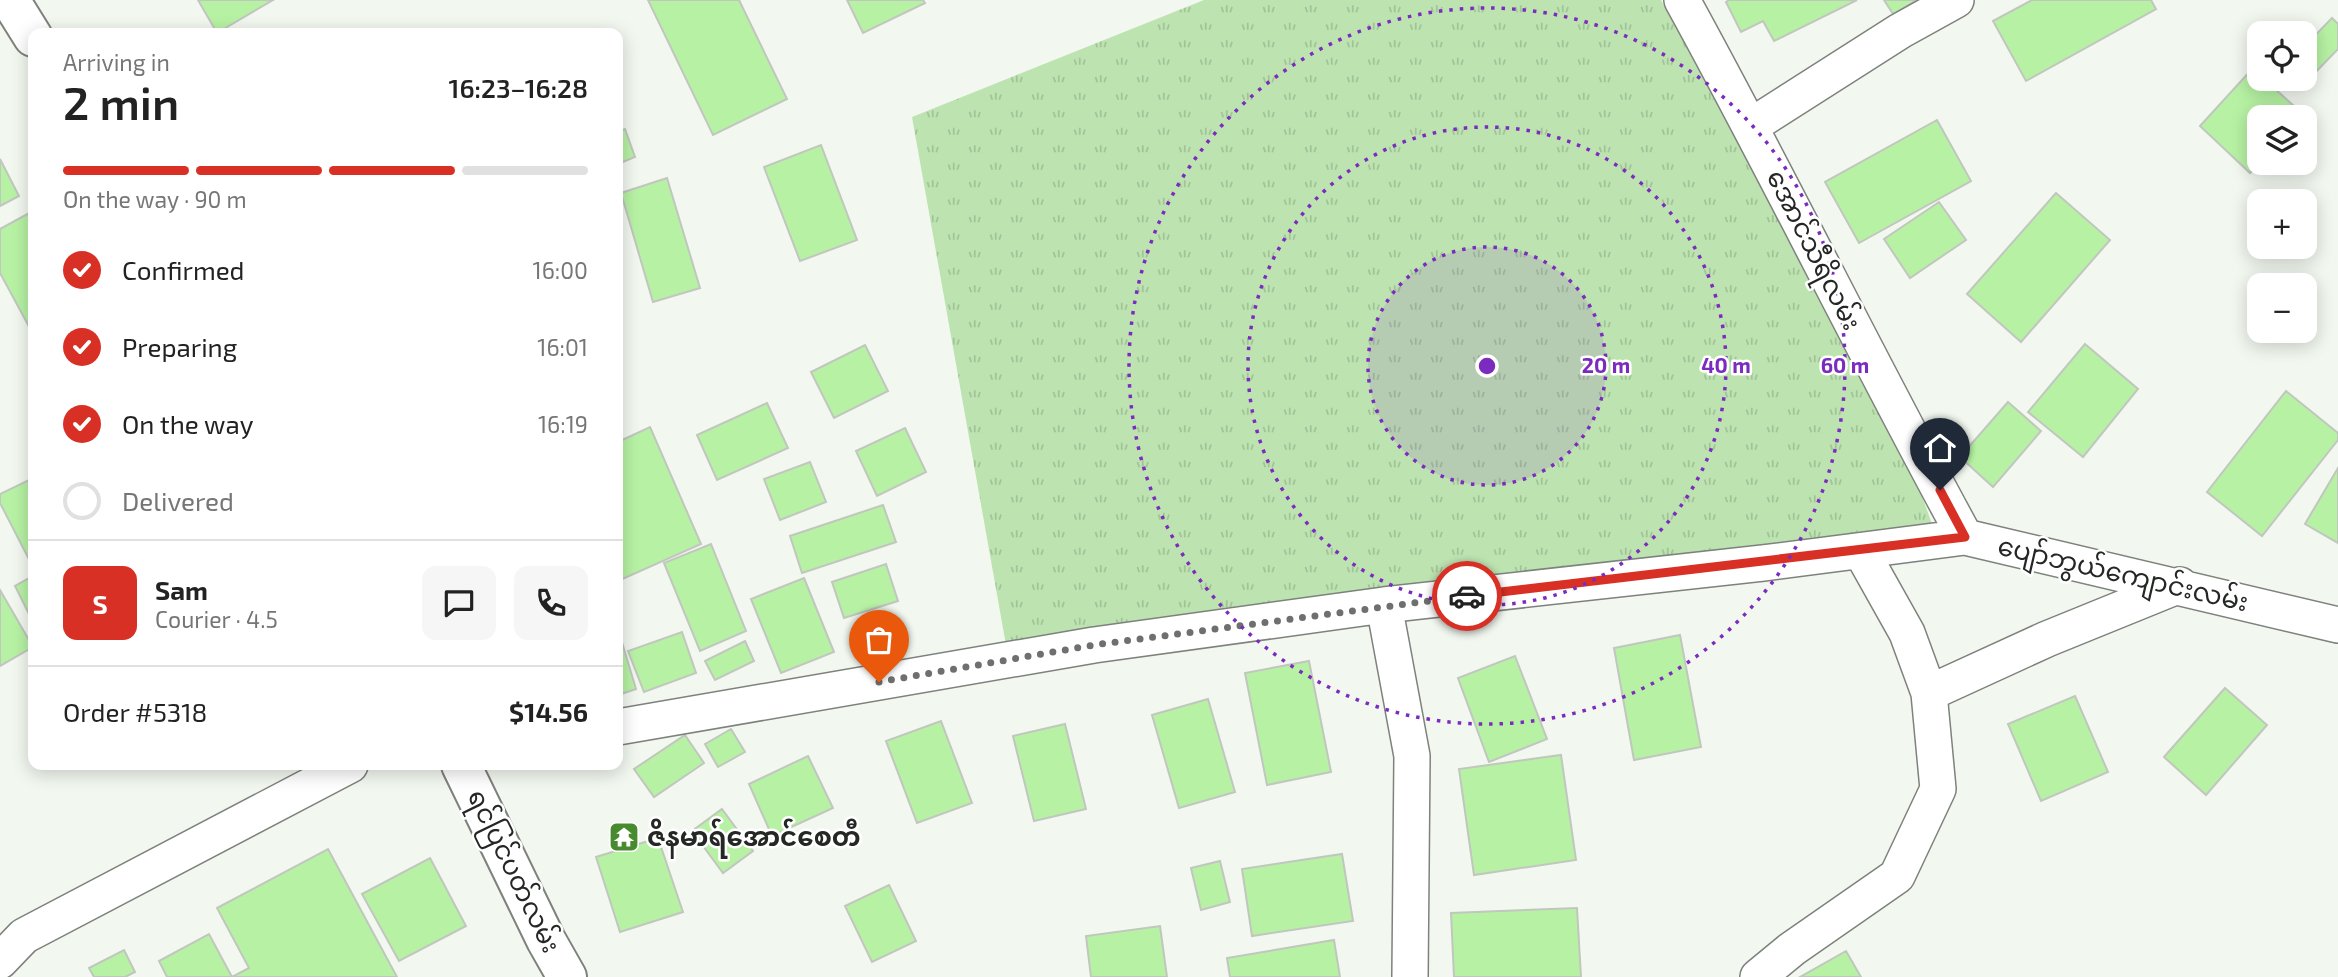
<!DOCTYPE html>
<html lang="en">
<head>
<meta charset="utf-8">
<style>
	:root { --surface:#fff; --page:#f6f6f6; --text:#222; --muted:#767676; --line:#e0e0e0; --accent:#d93025 }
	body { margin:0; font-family:"Exo 2","Noto Sans Myanmar",sans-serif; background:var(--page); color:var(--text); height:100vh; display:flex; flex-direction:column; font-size:26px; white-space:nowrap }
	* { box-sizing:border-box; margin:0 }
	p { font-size:23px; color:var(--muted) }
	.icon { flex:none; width:38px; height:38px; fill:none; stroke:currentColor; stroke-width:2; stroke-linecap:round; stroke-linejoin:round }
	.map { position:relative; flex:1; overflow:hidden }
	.panel { position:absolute; left:28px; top:28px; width:595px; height:742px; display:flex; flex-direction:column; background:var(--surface); border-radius:14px; box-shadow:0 4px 18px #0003 }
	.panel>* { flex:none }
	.tools { position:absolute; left:2247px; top:21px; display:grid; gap:14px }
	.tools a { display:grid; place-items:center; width:70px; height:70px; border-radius:14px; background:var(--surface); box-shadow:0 4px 18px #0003; font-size:35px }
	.pin { position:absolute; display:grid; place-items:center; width:60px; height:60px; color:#fff; margin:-72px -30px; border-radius:50% 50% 50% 0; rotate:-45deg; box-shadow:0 0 7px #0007 }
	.pin .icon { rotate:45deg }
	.courier { position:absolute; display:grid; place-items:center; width:70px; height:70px; margin:-35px; border:5px solid #d93025; border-radius:50%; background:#fff; color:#222; box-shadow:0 2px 9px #0007 }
	.overview em { font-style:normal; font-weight:600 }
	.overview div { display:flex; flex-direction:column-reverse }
	.overview { display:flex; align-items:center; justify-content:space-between; height:119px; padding:0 35px }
	h1 { font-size:46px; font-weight:600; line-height:52px }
	.bar { display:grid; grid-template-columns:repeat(4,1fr); gap:10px 7px; align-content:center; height:84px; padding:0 35px }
	.bar i { height:9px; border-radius:5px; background:var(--line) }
	.bar .current { background:var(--accent) }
	.bar p { grid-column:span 4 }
	.line { display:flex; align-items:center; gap:18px; padding:0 35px; border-top:2px solid var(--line) }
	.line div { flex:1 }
	.round { display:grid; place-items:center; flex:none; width:74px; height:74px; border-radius:14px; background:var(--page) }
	ol { padding:0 35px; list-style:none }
	li { display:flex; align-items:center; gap:21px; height:77px }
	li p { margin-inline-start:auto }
	li .icon { padding:7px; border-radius:50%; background:var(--accent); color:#fff; stroke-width:4 }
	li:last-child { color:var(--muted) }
	li i { width:38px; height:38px; border:4px solid var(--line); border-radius:50% }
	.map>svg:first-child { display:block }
	.grass { fill:url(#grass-tufts) }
	.building { fill:#b7f2a4; stroke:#c1c6bf; stroke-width:2 }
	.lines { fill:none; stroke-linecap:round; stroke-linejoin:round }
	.minor-casing { stroke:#7d827c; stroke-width:38 }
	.tertiary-casing { stroke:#7d827c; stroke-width:42 }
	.minor { stroke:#fff; stroke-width:35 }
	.tertiary { stroke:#fff; stroke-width:38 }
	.done { stroke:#6d706c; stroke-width:7; stroke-dasharray:0 12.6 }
	.route { stroke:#d93025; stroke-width:9 }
	.ring { fill:none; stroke:#7b2cbf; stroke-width:3.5; stroke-dasharray:3.5 7 }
	.labels { text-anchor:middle; stroke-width:5; stroke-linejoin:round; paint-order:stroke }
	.street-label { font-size:26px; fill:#252725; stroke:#fff }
	.poi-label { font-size:26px; font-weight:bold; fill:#252725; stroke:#fff; text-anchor:start }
	.centre { fill:#7b2cbf; stroke:#fff; stroke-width:3.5 }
	.ring-label { font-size:21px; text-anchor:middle; font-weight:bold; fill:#7b2cbf; stroke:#fff; stroke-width:5; stroke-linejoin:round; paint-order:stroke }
</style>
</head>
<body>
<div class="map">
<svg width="2338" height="977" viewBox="0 0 2338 977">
	<defs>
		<pattern id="grass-tufts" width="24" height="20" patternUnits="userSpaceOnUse" patternTransform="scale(1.75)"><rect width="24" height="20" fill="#bde3b1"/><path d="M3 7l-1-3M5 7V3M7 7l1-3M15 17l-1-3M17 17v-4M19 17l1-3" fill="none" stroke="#a2c398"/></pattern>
	</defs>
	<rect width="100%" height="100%" fill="#f2f8f0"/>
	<path class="grass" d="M 1204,0 L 1661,0 L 1914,474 L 1932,524 L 1918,540 L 1563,567 L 1006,645 L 912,117 Z"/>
	<path class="building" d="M 198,0 L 273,0 L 217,33 Z
		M 648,0 L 739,0 L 787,99 L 713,135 Z
		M 847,0 L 923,0 L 925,3 L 863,33 Z
		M 1729,0 L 1857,0 L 1774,41 L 1763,21 L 1741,32 L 1726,2 Z
		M 1884,0 L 1917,0 L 1893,14 Z
		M 2032,0 L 2151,0 L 2156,9 L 2026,81 L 1993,21 Z
		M 2332,18 L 2338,24 L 2338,49 L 2308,80 L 2305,77 L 2305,46 Z
		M 2253,68 L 2259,79 L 2264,79 L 2304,115 L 2259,117 L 2260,163 L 2250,173 L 2200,126 Z
		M 1937,120 L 1971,181 L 1859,243 L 1825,182 Z
		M 625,129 L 635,157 L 618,164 L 618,132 Z
		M 821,145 L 857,240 L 800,261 L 764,167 Z
		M 0,159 L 19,196 L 0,206 Z
		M 667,178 L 700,288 L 653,302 L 621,193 Z
		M 2056,193 L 2110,240 L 2021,342 L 1967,294 Z
		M 1939,202 L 1966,240 L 1910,278 L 1884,239 Z
		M 33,211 L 33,334 L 0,273 L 0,229 Z
		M 2085,344 L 2138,389 L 2083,457 L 2028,412 Z
		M 865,345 L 888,391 L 834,418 L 811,372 Z
		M 2286,391 L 2338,433 L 2338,440 L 2262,536 L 2207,492 Z
		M 2008,402 L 2041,431 L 1993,487 L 1960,457 Z
		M 767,403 L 788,448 L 717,480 L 697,435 Z
		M 650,427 L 701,544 L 618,581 L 618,442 Z
		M 905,428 L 926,472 L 877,496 L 856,451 Z
		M 810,462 L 826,502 L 780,520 L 764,479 Z
		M 2338,468 L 2338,543 L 2305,524 Z
		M 33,478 L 33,567 L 0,503 L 0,494 Z
		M 883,505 L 896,542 L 802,573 L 790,536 Z
		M 711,544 L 746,631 L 700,651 L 664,563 Z
		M 886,564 L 898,601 L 844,618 L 832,582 Z
		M 33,576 L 33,622 L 15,586 Z
		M 804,578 L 834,652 L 781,673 L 751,599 Z
		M 0,590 L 33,647 L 0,666 Z
		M 618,629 L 636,689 L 618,695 Z
		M 682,632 L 696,673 L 644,692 L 628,651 Z
		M 1680,635 L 1701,747 L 1634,760 L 1614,648 Z
		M 745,641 L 754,661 L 715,680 L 705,661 Z
		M 1515,656 L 1547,739 L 1489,762 L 1458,678 Z
		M 1309,661 L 1331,772 L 1267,785 L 1245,673 Z
		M 2225,688 L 2267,725 L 2206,795 L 2164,757 Z
		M 2075,696 L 2108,772 L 2041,801 L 2008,724 Z
		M 1208,699 L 1235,792 L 1179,808 L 1152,715 Z
		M 941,721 L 972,803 L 917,823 L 886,741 Z
		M 1065,724 L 1086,809 L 1034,821 L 1013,736 Z
		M 731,729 L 745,752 L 718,767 L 705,744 Z
		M 685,735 L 704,763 L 654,797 L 634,769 Z
		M 1561,755 L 1576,860 L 1474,875 L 1459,769 Z
		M 808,756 L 833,808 L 772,836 L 749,784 Z
		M 722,809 L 753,851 L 723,873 L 692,831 Z
		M 658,838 L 683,912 L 620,932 L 596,857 Z
		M 328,849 L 397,977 L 167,977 L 159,961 L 209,934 L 232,977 L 249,968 L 217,908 Z
		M 1342,854 L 1353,921 L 1252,936 L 1242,869 Z
		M 430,858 L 466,926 L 399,961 L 362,894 Z
		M 1220,861 L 1230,902 L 1201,910 L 1191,868 Z
		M 889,885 L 916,941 L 872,962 L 845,906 Z
		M 1577,908 L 1581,977 L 1454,977 L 1451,913 Z
		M 1160,926 L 1167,977 L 1091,977 L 1086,936 Z
		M 1334,940 L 1340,977 L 1230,977 L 1227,958 Z
		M 124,950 L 135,972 L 125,977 L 94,977 L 89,968 Z
		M 1846,951 L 1861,977 L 1800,977 Z"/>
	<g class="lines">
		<g class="minor-casing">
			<path id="minor" d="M 1682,0 C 1780,178 1868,360 1965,537
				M 1751,126 L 1900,31 L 1956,0
				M 1861,551 L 1907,633 L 1929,693
				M 1384,605 L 1412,756 L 1410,977
				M 618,727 L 1094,645 L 1384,605 L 1763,563 L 1965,537 L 2338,625
				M 0,961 L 24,936 L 350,765
				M 1758,977 L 1792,949 L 1897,876 L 1938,789 L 1929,693 L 2047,639 L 2180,585"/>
		</g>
		<g class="tertiary-casing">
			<path id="tertiary" d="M 10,0 L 33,37
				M 461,765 L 546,940 L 567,977"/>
		</g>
		<use href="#minor" class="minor"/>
		<use href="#tertiary" class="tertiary"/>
	</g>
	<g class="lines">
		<path class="done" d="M 879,682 L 1094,645 L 1467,596"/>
		<path class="route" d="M 1467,596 L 1965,537 L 1940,490"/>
	</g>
	<circle cx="1487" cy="366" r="119" fill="#7b2cbf" fill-opacity=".12"/>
	<g class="ring">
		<circle cx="1487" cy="366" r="119"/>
		<circle cx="1487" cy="366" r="239"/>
		<circle cx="1487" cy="366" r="358"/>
	</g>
	<defs>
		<g id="temple-square" transform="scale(1.575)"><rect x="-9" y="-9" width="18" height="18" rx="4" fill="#488b2e" stroke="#fff"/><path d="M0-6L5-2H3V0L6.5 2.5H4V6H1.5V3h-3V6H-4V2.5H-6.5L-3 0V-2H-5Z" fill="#fff"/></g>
	</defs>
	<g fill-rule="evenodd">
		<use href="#temple-square" x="624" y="837"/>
	</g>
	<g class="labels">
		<g class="street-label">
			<text transform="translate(1814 250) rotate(63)" y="9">အောင်သီရိလမ်း</text>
			<text transform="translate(2123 574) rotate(13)" y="9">ပျော်ဘွယ်ကျောင်းလမ်း</text>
			<text transform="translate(514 871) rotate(64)" y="9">ရင်ပြင်ပတ်လမ်း</text>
		</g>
		<g class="poi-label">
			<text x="647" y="846">ဇိနမာရ်အောင်စေတီ</text>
		</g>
	</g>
	<circle cx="1487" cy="366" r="10" class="centre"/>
	<g class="ring-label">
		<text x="1606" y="373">20 m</text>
		<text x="1726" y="373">40 m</text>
		<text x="1845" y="373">60 m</text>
	</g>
</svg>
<div class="tools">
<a><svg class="icon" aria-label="locate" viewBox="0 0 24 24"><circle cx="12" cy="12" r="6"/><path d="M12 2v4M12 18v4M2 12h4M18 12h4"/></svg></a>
<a><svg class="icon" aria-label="layers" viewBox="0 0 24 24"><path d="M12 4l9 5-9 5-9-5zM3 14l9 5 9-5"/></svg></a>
<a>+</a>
<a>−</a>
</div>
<div class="pin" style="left:879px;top:682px;background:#ea580c"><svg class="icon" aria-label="bag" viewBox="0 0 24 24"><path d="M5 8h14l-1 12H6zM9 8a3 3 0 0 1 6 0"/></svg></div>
<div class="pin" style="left:1940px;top:490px;background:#1f2937"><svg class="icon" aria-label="home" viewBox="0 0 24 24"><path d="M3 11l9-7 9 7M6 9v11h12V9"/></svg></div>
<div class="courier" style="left:1467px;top:596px"><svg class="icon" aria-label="car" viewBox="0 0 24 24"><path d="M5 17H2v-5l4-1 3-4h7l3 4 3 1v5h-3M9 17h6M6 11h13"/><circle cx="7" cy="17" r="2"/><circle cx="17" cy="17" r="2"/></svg></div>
<section class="panel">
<div class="overview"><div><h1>2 min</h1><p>Arriving in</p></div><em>16:23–16:28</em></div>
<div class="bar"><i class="current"></i><i class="current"></i><i class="current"></i><i></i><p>On the way · 90 m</p></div>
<ol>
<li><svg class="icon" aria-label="check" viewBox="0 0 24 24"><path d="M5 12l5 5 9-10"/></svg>Confirmed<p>16:00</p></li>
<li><svg class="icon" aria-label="check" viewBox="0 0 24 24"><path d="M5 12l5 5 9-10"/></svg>Preparing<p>16:01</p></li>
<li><svg class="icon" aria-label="check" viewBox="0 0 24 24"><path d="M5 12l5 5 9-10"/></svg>On the way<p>16:19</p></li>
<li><i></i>Delivered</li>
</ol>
<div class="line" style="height:126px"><b class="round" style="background:var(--accent);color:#fff">S</b><div><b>Sam</b><p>Courier · 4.5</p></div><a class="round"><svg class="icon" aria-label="chat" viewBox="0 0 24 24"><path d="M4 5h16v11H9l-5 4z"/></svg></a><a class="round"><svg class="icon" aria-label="phone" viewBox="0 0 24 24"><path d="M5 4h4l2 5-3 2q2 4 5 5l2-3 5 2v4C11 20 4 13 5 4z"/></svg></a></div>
<div class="line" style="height:91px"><div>Order #5318</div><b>$14.56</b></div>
</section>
</div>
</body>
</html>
